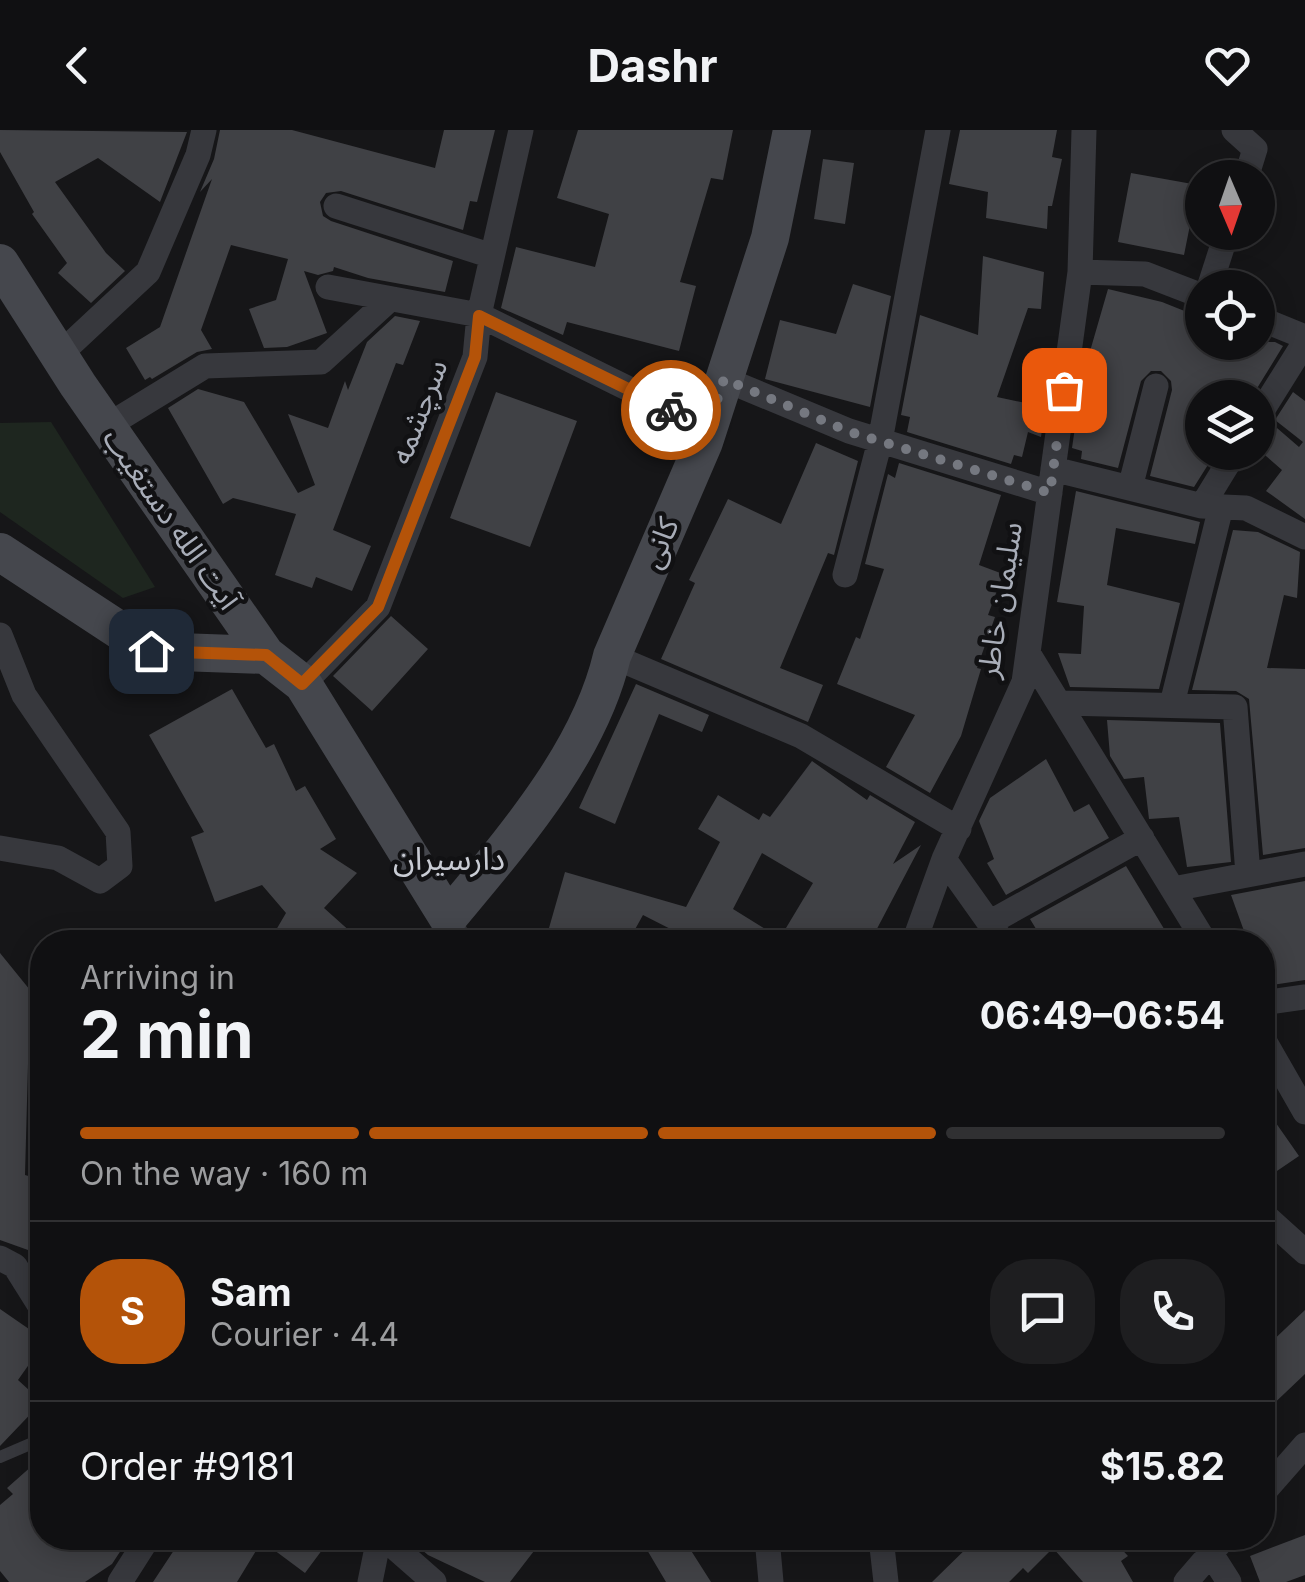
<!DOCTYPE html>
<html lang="en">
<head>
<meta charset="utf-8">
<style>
	:root { --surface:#101012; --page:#1e1e20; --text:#f1f3f6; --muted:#9c9d9f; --line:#303032; --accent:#b45309 }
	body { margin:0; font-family:Inter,"Noto Sans Arabic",sans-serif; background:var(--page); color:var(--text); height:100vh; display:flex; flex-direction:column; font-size:38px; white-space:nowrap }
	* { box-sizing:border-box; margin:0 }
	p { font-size:32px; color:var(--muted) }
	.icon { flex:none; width:55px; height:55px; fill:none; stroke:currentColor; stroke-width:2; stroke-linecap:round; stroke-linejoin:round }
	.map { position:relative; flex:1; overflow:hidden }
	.drawer { position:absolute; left:30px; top:800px; width:1245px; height:620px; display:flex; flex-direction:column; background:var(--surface); border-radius:40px; box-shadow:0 5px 25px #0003,0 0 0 2px var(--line) }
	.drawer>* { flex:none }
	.needle { width:65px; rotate:178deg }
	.controls { position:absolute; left:1185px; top:30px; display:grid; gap:20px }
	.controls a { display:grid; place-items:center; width:90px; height:90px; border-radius:50%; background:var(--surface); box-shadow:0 5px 25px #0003,0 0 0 2px var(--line); font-size:50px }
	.pin { position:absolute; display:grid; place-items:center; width:85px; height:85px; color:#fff; margin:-42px; border-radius:20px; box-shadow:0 5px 15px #0006 }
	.courier { position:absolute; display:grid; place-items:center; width:100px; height:100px; margin:-50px; border:8px solid #b45309; border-radius:50%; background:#fff; color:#222; box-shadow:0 2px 12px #0007 }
	.head em { font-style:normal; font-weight:700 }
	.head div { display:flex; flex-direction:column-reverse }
	.head { display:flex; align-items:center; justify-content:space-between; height:170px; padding:0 50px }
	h1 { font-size:65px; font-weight:700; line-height:75px }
	.bar { display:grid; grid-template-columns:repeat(4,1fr); gap:15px 10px; align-content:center; height:120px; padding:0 50px }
	.bar i { height:12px; border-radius:8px; background:var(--line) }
	.bar .selected { background:var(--accent) }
	.bar p { grid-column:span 4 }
	.line { display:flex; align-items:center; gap:25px; padding:0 50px; border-top:2px solid var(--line) }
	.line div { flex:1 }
	.round { display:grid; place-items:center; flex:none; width:105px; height:105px; border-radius:40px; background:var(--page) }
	header { display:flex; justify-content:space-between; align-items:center; height:130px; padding:0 50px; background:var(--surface); font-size:45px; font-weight:700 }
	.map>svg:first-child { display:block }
	.green { fill:#1e261f }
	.building { fill:#404145; fill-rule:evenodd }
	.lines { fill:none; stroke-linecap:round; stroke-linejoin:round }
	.lane { stroke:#37383d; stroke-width:12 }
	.street { stroke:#37383d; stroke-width:25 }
	.secondary { stroke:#45474d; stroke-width:38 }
	.done { stroke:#757880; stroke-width:10; stroke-dasharray:0 18 }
	.route { stroke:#b45309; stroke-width:12 }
	.labels { text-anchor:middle; stroke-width:9; stroke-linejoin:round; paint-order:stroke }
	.street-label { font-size:30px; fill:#a8adb8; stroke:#111113 }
	.neighbourhood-label { font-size:32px; fill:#c9ccd4; stroke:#111113 }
</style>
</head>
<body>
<header><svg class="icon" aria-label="back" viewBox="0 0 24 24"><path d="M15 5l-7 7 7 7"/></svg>Dashr<svg class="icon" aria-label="heart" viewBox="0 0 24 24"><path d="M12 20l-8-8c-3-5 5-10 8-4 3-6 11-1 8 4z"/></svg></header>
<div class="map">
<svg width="1305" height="1452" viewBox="0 0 1305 1452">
	<rect width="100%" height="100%" fill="#161618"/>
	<path class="green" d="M 51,292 L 155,457 L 123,468 L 0,382 L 0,293 Z"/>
	<path class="building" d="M 0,0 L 187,2 L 160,72 L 98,28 L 55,52 L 106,123 L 125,141 L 91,173 L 58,143 L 67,133 L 32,84 L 34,82 L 0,22 Z
		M 220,0 L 292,0 L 435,38 L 444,0 L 495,0 L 477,72 L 470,71 L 463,100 L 341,61 L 326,63 L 320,72 L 323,86 L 331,91 L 453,131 L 445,162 L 368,148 L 334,137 L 333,141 L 318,145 L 304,141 L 327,203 L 287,217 L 264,218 L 249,179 L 276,170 L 288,129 L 231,115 L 201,200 L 212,219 L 197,222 L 152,249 L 150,247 L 145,250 L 126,218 L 160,197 L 212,49 L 200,62 L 214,29 Z
		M 578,0 L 733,0 L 723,50 L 711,48 L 680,152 L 696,156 L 679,221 L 567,192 L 563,205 L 501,178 L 516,117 L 595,137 L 609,84 L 557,68 Z
		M 960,0 L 1057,0 L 1052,27 L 1062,29 L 1052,76 L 1048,76 L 1047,99 L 986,88 L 988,62 L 949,54 Z
		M 823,29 L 854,33 L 845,94 L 814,89 Z
		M 1131,43 L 1198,55 L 1184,125 L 1118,112 Z
		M 983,126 L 1044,142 L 1041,179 L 1028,178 L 997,267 L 1045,277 L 1041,307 L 1028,302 L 1022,327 L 1014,325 L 1011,334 L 907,302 L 910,287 L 901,285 L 920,185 L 978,205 Z
		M 853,154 L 891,166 L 870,277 L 765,249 L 780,190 L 836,204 Z
		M 1108,159 L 1162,172 L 1202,188 L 1202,212 L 1275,212 L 1283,216 L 1251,268 L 1202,268 L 1202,322 L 1216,322 L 1194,357 L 1150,346 L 1172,260 L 1171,251 L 1161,241 L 1151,241 L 1141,251 L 1118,338 L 1081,329 L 1082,321 L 1072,318 L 1082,249 Z
		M 395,186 L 420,191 L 403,235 L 396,233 L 333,400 L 371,416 L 352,461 L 316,447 L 312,458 L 275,445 L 296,384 L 233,368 L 223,374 L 168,278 L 198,259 L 244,272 L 298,363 L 315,355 L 288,284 L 328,298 L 345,251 L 348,260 L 367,212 Z
		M 496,262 L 577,291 L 530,417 L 450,388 Z
		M 1293,262 L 1305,271 L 1305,389 L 1266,361 L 1282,340 L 1258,319 L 1277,298 L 1299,317 L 1303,312 L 1275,290 Z
		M 816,313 L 858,331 L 834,425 L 828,423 L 780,538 L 823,555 L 808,592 L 661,529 L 695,453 L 689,450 L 728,369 L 781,394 Z
		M 899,333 L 1001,365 L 979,435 L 1003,444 L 988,485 L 995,487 L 977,538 L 981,539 L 961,606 L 930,663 L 886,637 L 915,585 L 837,554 L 856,507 L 860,509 L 884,439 L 865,434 L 888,344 L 895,348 Z
		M 1076,361 L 1200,392 L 1195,414 L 1116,398 L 1107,455 L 1180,473 L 1159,559 L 1070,557 L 1058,523 L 1081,524 L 1084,476 L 1057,472 Z
		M 1233,400 L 1258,402 L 1300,422 L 1297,468 L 1284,465 L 1267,538 L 1305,539 L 1305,718 L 1263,725 L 1249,569 L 1236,561 L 1192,560 Z
		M 391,486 L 428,519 L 372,581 L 333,546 Z
		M 636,554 L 709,585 L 702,602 L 659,584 L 615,694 L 579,678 Z
		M 232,559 L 266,618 L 274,614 L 296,661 L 305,656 L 336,709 L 320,719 L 357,743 L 324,778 L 362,812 L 269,812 L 286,783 L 262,755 L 215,772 L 191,707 L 204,702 L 149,605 Z
		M 1107,590 L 1220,593 L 1231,732 L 1187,737 L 1179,687 L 1149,689 L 1144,647 L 1124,649 L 1110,626 Z
		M 1046,629 L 1074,682 L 1089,674 L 1109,708 L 1006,765 L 987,733 L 994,729 L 979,691 L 990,668 Z
		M 812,631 L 867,670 L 870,665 L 915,692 L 893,734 L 921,715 L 870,812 L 696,812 L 643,785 L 628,812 L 545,812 L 565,742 L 686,777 L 720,712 L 698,699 L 718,665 L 759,690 L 763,683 L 770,687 ZM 762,723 L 813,753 L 780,808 L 733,779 Z
		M 1126,736 L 1172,812 L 1044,812 L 1030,789 Z
		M 1305,751 L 1305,850 L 1272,855 L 1262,812 L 1248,812 L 1231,765 Z
		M 0,823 L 30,860 L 25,1045 L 42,1050 L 42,1125 L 0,1110 Z
		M 1262,973 L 1299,1026 L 1274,1043 L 1262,1026 Z
		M 0,1179 L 42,1208 L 42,1216 L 18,1250 L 42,1272 L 0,1316 Z
		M 1305,1180 L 1305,1244 L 1262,1285 L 1262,1221 Z
		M 42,1327 L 42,1408 L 129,1408 L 112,1434 L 85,1452 L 9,1452 L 0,1441 L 0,1375 L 13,1364 L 7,1358 Z
		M 1305,1405 L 1305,1445 L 1286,1452 L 1260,1452 L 1250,1426 Z
		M 182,1408 L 331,1408 L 305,1443 L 262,1411 L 237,1452 L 153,1452 Z
		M 408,1408 L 544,1408 L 510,1452 L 485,1452 L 428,1425 Z
		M 640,1408 L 683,1408 L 711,1452 L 666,1452 Z
		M 977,1408 L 1111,1408 L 1128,1426 L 1121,1431 L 1133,1452 L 1083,1452 L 1053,1418 L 1028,1443 L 1023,1438 L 1009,1452 L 932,1452 Z"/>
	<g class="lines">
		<path class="lane" d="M 0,1327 L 42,1309"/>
		<path class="street" d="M 1234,0 L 1255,19 L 1246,48
			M 336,76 L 492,126
			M 1080,142 L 1145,144 L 1202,166
			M 328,157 L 479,185 L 708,298
			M 1209,158 L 1227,102
			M 1258,188 L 1305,207
			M 59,225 L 148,142 L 198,25 L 204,0
			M 724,249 L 849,301 L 1050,363
			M 1258,287 L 1305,212
			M 107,296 L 205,236 L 321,232 L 390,169
			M 1053,339 L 1202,376 L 1246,378 L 1305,407
			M 1130,358 L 1156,256
			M 1202,376 L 1235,322
			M 845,445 L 880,311 L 938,0
			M 0,505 L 24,565 L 118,702 L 120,736 L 100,751 L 58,728 L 0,718
			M 1028,523 L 1205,812
			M 612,526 L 801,606 L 959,699
			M 303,554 L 378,477 L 475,227 L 479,185 L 521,0
			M 1062,573 L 1235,577 L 1248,744
			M 1172,574 L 1221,377
			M 944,729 L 1003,812
			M 1173,759 L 1305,734
			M 448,788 L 460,812
			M 989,793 L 1142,708
			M 914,812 L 944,729 L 1024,552 L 1080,142 L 1084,0
			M 1262,873 L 1305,867
			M 1262,907 L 1305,982
			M 1262,1083 L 1305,1122
			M 0,1128 L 15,1136 L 42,1179
			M 1262,1364 L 1305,1315
			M 384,1408 L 434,1452
			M 767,1408 L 771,1452
			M 881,1408 L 886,1452
			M 1201,1408 L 1229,1452
			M 120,1452 L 148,1408
			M 370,1452 L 379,1408
			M 1186,1452 L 1224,1408"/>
		<path class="secondary" d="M 0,133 L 78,255 L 266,525 L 303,554 L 448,788 C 511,712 589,624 612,526 L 704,312 L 770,108 L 792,0
			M 0,422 L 151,521 L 266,525"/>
	</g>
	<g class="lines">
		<path class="done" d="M 671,280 L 708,298 L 724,249 L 850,302 L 1050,363 L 1064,260"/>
		<path class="route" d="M 151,521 L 266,525 L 302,554 L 378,477 L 475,227 L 479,186 L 671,280"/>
	</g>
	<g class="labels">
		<g class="street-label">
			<text transform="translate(419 282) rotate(-69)" y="10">سرچشمه</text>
			<text transform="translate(171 389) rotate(55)" y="10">آیت الله دستغیب</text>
			<text transform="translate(660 413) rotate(-67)" y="10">کانی</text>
			<text transform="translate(1000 470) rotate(-81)" y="10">سلیمان خاطر</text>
		</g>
		<g class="neighbourhood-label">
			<text x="449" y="740">دارسیران</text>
		</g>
	</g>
</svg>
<div class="controls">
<a><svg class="needle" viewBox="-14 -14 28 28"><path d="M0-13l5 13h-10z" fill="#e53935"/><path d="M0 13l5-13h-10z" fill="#9c9d9f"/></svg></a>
<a><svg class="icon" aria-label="locate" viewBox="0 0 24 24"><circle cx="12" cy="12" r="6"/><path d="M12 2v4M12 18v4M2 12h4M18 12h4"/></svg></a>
<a><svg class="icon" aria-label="layers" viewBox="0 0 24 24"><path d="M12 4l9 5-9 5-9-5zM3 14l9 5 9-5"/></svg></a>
</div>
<div class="pin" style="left:1064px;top:260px;background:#ea580c"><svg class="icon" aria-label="bag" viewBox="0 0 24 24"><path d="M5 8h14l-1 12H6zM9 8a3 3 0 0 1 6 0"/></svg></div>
<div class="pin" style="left:151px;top:521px;background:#1f2937"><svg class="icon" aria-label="home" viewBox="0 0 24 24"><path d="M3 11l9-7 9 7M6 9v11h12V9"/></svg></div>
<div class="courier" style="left:671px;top:280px"><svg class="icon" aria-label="bike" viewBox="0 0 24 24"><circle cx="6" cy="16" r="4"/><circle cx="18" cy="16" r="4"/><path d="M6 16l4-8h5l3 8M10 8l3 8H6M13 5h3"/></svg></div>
<section class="drawer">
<div class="head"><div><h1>2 min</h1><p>Arriving in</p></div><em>06:49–06:54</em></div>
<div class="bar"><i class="selected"></i><i class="selected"></i><i class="selected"></i><i></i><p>On the way · 160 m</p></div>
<div class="line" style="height:180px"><b class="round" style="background:var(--accent);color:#fff">S</b><div><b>Sam</b><p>Courier · 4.4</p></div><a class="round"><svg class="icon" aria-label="chat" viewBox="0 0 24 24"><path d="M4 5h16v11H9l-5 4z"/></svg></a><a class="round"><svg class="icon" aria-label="phone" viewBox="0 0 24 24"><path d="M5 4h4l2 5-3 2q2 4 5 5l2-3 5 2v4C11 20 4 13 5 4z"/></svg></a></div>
<div class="line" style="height:130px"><div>Order #9181</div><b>$15.82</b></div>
</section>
</div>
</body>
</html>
